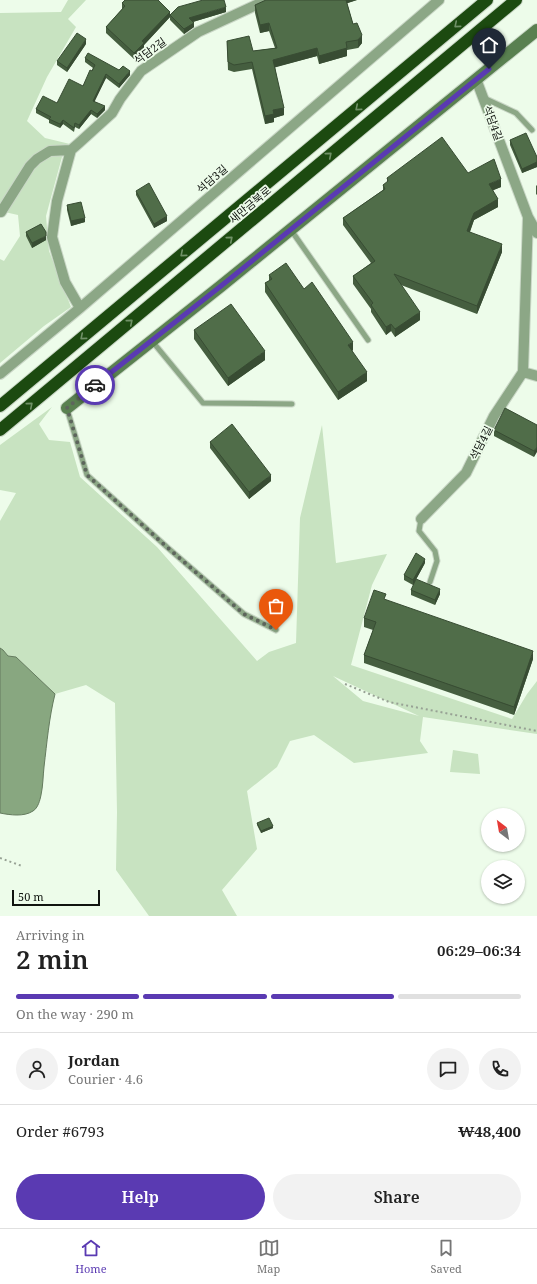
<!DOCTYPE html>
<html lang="en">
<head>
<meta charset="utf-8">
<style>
	:root { --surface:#fff; --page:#f2f2f2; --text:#222; --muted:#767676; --line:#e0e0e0; --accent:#5a3ab2 }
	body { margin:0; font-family:"Noto Serif","Noto Sans KR",serif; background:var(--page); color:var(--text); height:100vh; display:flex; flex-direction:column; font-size:15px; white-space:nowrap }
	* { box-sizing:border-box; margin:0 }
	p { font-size:13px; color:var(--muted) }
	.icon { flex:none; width:22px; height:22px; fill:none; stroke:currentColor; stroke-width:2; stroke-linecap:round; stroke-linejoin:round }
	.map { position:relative; height:916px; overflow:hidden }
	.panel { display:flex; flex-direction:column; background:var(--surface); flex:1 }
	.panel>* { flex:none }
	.needle { width:26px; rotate:329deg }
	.tools { position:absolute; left:481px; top:808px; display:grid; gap:8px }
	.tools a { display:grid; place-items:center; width:44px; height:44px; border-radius:50%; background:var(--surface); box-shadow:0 1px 3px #0004; font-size:20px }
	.scale { position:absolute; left:12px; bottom:10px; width:88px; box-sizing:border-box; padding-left:4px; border:2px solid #10140f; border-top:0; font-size:11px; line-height:14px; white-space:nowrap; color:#10140f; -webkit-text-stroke:3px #edfcea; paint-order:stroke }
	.pin { position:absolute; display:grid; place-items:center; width:34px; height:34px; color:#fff; margin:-41px -17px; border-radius:50% 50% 50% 0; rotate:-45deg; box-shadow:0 0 4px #0007 }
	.pin .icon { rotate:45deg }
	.courier { position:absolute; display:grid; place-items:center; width:40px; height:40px; margin:-20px; border:3px solid #5a3ab2; border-radius:50%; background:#fff; color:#222; box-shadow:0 1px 5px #0007 }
	.head em { font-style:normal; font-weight:600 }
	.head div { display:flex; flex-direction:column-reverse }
	.head { display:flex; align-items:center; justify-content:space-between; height:68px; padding:0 16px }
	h1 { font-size:26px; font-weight:600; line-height:30px }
	.bar { display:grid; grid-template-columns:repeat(4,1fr); gap:6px 4px; align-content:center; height:48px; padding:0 16px }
	.bar i { height:5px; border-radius:3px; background:var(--line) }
	.bar .selected { background:var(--accent) }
	.bar p { grid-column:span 4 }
	.line { display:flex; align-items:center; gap:10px; padding:0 16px; border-top:1px solid var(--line) }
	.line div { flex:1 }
	.round { display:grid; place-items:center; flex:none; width:42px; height:42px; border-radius:21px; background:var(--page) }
	.action { display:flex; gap:8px; margin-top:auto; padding:8px 16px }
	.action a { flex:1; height:46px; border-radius:24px; background:var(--accent); color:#fff; font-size:16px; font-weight:600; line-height:46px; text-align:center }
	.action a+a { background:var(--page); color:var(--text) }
	.tab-bar { display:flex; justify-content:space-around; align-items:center; height:56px; border-top:1px solid var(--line); background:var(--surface); font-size:11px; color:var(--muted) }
	.tab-bar a { display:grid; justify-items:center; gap:2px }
	.tab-bar .selected { color:var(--accent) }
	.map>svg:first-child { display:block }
	.green { fill:#c8e3c1; fill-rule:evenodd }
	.water { fill:#88a780; stroke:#647b5e }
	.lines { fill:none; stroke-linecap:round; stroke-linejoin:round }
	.lane-casing { stroke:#cad7c7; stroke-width:7 }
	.street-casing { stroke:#cad7c7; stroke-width:12 }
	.secondary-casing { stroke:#cad7c7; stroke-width:14 }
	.highway-casing { stroke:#cad7c7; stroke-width:14 }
	.path { stroke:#97a194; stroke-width:2; stroke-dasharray:2 3; stroke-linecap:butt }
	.lane { stroke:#8ca786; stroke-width:5 }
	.street { stroke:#8ca786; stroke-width:10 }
	.secondary { stroke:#598050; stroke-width:12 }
	.highway { stroke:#1c4a10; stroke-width:12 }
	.wall { fill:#455e3f }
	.shaded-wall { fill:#384c33 }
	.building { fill:#506d49; stroke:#384c33 }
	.oneway { stroke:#709167 }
	.done { stroke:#5d655c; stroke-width:4; stroke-dasharray:0 7.2 }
	.route { stroke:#5a3ab2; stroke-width:5 }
	.labels { text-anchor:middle; stroke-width:3.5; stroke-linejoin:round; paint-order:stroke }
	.street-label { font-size:11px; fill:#10140f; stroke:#edfcea }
</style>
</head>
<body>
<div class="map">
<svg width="537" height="916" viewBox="0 0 537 916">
	<rect width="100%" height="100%" fill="#edfcea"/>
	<path class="green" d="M 68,0 L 86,0 L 68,19 L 76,27 L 47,77 L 27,121 L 45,138 L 70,144 L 62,157 L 46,216 L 49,251 L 71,307 L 44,326 L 0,363 L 0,259 L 4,261 L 20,236 L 18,215 L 0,211 L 0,13 L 61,12 Z
		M 52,407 L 39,424 L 49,440 L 70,442 L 80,477 L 157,547 L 257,661 L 269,652 L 296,643 L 300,518 L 322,425 L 336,563 L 387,554 L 372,585 L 351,665 L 512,719 L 527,694 L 537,681 L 537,734 L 423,717 L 420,741 L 428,753 L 354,763 L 314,735 L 290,741 L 277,767 L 247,791 L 257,849 L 222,890 L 237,916 L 149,916 L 116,870 L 117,812 L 115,703 L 86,685 L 55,694 L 16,657 L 8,656 L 3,650 L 0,648 L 0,521 L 16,493 L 0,490 L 0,445 ZM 333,676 L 419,716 L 363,701 Z
		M 453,750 L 478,754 L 480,774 L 450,772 Z"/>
	<path class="water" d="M 0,648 L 3,650 L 8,656 L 16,657 L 55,694 C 49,718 47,742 44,767 C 43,776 43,786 41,795 C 40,800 38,808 33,811 C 24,817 10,815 0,813 Z"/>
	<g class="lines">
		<g class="lane-casing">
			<path id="lane" d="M 484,98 L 516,113 L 532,130
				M 291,230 L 368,340
				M 152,341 L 203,403 L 292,404
				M 67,409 L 87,475 L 168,548 L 244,614 L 276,630
				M 421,519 L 419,531 L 435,551 L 437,561 L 430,582"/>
		</g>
		<g class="street-casing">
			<path id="street" d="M 476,79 L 528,217 L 537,233
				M 71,150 L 57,201 L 52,237 L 65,282 L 80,308
				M 1,212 L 30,166 L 37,159 L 50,151 L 71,150 L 79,143 L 112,113 L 120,99 L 141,71 L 198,32 L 267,0
				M 523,372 L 528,217
				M 0,374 L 80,308 L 439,0
				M 421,519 L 466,473 L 494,416 L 523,372 L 537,376"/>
		</g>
		<g class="secondary-casing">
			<path id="secondary" d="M 67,408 L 221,286 L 537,30"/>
		</g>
		<g class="highway-casing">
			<path id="highway" d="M 0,406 L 487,0
				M 0,430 L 516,0"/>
		</g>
		<path class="path" d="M 345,684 L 389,702 L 537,731
			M 0,858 L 22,866"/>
		<use href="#lane" class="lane"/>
		<use href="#street" class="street"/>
		<use href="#secondary" class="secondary"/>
		<use href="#highway" class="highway"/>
	</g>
	<path class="wall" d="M 357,0 L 347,3 L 353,24 L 362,43 L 358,48 L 347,50 L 347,56 L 319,64 L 317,56 L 275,67 L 284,115 L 274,118 L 274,122 L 265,124 L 252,69 L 234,72 L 228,70 L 227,41 L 253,51 L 275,48 L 269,31 L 260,33 L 255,13 L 255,5 Z
		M 122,3 L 170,17 L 144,45 L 144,48 L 134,59 L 106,33 L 106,27 L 122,9 Z
		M 226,12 L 193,22 L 194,27 L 184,34 L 170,20 L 170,15 Z
		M 86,44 L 67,72 L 57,65 L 57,61 Z
		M 85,58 L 119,70 L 130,75 L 119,88 L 106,78 L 94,101 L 105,110 L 97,118 L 91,114 L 79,129 L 75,127 L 74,132 L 63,124 L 60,128 L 49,123 L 49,120 L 36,113 L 36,109 L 57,103 L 83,86 L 93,68 L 85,62 Z
		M 510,140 L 537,157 L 537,167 L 522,173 L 510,145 Z
		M 468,173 L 501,187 L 493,190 L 498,207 L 474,220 L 470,232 L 502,252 L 477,314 L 401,285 L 420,320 L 395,337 L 391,331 L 386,335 L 371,312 L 371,309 L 353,284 L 353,276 L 371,263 L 343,225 L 343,218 L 383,190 L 383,185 L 387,183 L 387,178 Z
		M 537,185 L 537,195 L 536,194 L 536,186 Z
		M 136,191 L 167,221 L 154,228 L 136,195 Z
		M 67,205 L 85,222 L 71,226 L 67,210 Z
		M 26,232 L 46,240 L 32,248 L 26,236 Z
		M 269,275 L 304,289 L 353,350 L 352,351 L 367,381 L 338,400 L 265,292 L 265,283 L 269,281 Z
		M 194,330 L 265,360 L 228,386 L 194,339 Z
		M 537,425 L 534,457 L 494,436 L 494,430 Z
		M 210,442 L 271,481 L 249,499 L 210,448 Z
		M 425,563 L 413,585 L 404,580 L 404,575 Z
		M 411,590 L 440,594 L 435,605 L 411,595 Z
		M 386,600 L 533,659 L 514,715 L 364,663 L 364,655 L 373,630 L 364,627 L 364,618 Z
		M 257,823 L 273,828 L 261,833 L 257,825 Z"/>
	<path class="shaded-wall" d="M 345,0 L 357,0 L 345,4 Z
		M 226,7 L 226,12 L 189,23 L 189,18 Z
		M 170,12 L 170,17 L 144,45 L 144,48 L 134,59 L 134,53 L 142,41 Z
		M 194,23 L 194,27 L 184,34 L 184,29 Z
		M 269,23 L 269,31 L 260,33 L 260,25 Z
		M 362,35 L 362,43 L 358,48 L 358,40 Z
		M 86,39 L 86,44 L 67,72 L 67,68 Z
		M 317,48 L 317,56 L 273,68 L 273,60 Z
		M 347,48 L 347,56 L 319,64 L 319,56 Z
		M 130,71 L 130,75 L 119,88 L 119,84 Z
		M 106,74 L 106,78 L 93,105 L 93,101 Z
		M 105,106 L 105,110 L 97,118 L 97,114 Z
		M 284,108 L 284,115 L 274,118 L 274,122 L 265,124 L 265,116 L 273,110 Z
		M 91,110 L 91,114 L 79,129 L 79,125 Z
		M 63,120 L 63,124 L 60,128 L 60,124 Z
		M 537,162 L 537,167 L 522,173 L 522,169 Z
		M 501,179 L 501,187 L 489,192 L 489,184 Z
		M 498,199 L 498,207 L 474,220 L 467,239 L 467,231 L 474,213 Z
		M 167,216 L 167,221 L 154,228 L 154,224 Z
		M 85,218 L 85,222 L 71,226 L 71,221 Z
		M 46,236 L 46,240 L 32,248 L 32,243 Z
		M 502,244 L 502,252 L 477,314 L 477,306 Z
		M 420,312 L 420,320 L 395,337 L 395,329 Z
		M 391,324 L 391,331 L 386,335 L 386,327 Z
		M 353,342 L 353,350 L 348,353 L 348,345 Z
		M 265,351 L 265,360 L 228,386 L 228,378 Z
		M 367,372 L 367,381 L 338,400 L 338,392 Z
		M 537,447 L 537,452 L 534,457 L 534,451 Z
		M 271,475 L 271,481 L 249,499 L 249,492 Z
		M 425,559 L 425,563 L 413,585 L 413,580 Z
		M 440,589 L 440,594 L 435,605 L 435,600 Z
		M 533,651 L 533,659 L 514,715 L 514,707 Z
		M 273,826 L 273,828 L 261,833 L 261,831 Z"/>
	<path class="building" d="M 125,0 L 158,0 L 170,12 L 142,41 L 144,43 L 134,53 L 106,27 L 125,6 L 122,3 Z
		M 203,0 L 224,0 L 226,7 L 189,18 L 194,23 L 184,29 L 170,15 L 178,7 Z
		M 266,0 L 346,0 L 353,24 L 357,23 L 362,35 L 358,40 L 346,42 L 347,48 L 319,56 L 317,48 L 273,60 L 284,108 L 273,110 L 274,114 L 265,116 L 252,62 L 234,65 L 228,62 L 227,41 L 249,36 L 253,51 L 277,48 L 269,23 L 260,25 L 255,5 Z
		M 77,33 L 86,39 L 67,68 L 57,61 Z
		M 88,53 L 119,70 L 123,66 L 130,71 L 119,84 L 106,74 L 93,101 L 105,106 L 97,114 L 91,110 L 79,125 L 75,123 L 74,128 L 63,120 L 60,124 L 49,119 L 51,117 L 36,109 L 43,96 L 57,103 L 69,79 L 83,86 L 90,70 L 92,71 L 95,65 L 85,58 Z
		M 526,133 L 537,157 L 537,162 L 522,169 L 510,140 Z
		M 442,137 L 468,173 L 494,159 L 501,179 L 489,184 L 498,199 L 474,213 L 467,231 L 502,244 L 477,306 L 394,274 L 420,312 L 395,329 L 391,324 L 386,327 L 371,305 L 373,303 L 353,276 L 375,261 L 343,218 L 385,189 L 383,185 L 388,181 L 387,178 Z
		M 149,183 L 167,216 L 154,224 L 136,191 Z
		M 81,202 L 85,218 L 71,221 L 67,205 Z
		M 41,224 L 46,232 L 46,236 L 32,243 L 26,232 Z
		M 286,263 L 304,289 L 312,282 L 353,342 L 348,345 L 367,372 L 338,392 L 265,283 L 272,279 L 269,275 Z
		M 231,304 L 265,351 L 228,378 L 194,330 Z
		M 505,408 L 537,425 L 537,447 L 534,451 L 494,430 Z
		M 232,424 L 271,475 L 249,492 L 210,442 Z
		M 416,553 L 425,559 L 413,580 L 404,575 Z
		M 416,579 L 440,589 L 435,600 L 411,590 Z
		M 374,590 L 386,594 L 384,599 L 533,651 L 514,707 L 364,655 L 376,622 L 364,618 Z
		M 269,818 L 273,826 L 261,831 L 257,823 Z"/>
	<defs><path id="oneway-chevron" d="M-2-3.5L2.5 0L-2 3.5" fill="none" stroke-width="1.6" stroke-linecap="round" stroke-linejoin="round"/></defs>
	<g class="oneway">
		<use href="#oneway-chevron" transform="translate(457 25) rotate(140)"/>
		<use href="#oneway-chevron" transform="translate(358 108) rotate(140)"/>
		<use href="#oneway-chevron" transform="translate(329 155) rotate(-40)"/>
		<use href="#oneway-chevron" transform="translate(230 239) rotate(-40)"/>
		<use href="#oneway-chevron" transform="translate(183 254) rotate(140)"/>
		<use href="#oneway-chevron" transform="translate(130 322) rotate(-40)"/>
		<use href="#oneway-chevron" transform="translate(83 337) rotate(140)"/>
		<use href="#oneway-chevron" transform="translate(30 405) rotate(-40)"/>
	</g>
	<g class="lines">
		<path class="done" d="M 95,385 L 67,408 L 87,475 L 168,548 L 244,614 L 276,630"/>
		<path class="route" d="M 95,385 L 221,286 L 489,69"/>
	</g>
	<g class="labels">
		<g class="street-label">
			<text transform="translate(150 51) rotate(-36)" y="4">석담2길</text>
			<text transform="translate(493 123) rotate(70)" y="4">석담4길</text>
			<text transform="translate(212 179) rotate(-41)" y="4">석담3길</text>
			<text transform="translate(250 205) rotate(-40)" y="4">새만금북로</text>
			<text transform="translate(481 443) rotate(-63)" y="4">석담4길</text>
		</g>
	</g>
</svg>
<div class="tools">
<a><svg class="needle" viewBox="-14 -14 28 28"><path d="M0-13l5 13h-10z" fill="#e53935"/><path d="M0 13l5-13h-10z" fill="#767676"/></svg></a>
<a><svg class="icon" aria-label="layers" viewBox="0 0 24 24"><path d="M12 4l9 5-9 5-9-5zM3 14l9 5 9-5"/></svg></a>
</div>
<div class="scale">50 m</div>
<div class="pin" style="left:276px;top:630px;background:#ea580c"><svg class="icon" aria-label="bag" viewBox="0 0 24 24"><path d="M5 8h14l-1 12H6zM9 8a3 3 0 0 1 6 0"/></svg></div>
<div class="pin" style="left:489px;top:69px;background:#1f2937"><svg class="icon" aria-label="home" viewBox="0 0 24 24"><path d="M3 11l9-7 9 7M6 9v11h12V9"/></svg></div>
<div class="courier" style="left:95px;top:385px"><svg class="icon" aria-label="car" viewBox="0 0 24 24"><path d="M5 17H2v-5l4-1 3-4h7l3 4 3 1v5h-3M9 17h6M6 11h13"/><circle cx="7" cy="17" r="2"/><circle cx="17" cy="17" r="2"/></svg></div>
</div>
<section class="panel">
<div class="head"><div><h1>2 min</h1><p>Arriving in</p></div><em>06:29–06:34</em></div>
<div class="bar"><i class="selected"></i><i class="selected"></i><i class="selected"></i><i></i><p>On the way · 290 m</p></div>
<div class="line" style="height:72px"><a class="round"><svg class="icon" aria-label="person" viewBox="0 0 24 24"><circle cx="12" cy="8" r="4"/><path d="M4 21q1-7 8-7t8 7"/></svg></a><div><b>Jordan</b><p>Courier · 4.6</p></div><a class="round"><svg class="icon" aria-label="chat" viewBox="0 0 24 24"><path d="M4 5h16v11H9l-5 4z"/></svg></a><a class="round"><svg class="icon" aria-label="phone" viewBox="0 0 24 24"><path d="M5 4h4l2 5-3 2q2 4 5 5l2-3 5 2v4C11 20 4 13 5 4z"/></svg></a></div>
<div class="line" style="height:52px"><div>Order #6793</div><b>₩48,400</b></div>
<div class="action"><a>Help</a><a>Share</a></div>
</section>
<nav class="tab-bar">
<a class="selected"><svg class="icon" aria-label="home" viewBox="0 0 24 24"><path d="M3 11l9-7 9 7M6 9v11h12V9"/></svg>Home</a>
<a><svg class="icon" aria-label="map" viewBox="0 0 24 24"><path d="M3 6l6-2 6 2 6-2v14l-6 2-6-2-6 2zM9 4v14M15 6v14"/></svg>Map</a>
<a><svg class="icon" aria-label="saved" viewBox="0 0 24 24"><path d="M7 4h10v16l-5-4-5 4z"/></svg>Saved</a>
</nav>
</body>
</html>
